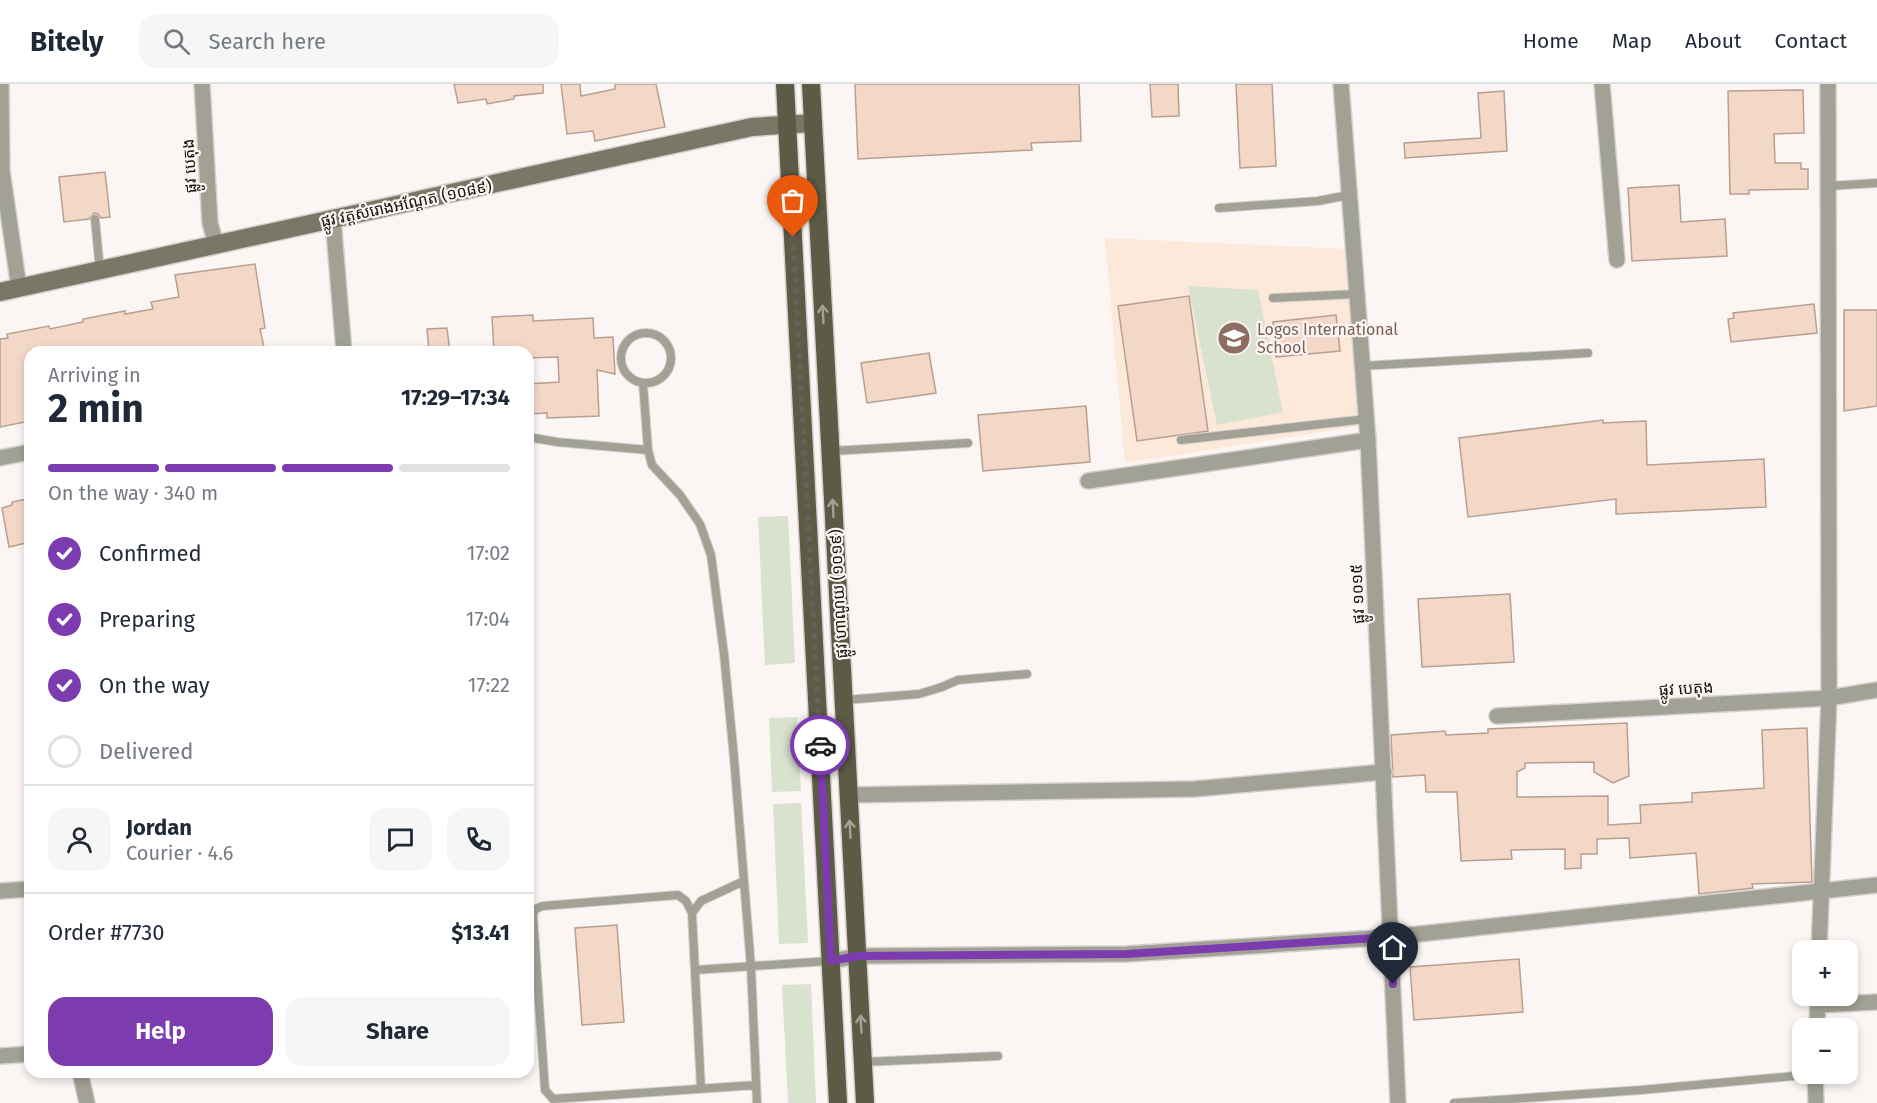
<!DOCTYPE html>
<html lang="en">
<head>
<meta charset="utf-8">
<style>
	:root { --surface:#fff; --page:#f6f6f7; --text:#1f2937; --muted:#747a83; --line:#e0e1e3; --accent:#7c3cb0 }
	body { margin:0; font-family:"Fira Sans","Noto Sans Khmer",sans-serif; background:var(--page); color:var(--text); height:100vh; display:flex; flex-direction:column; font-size:22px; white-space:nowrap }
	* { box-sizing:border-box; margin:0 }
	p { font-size:20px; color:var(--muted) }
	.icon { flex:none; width:33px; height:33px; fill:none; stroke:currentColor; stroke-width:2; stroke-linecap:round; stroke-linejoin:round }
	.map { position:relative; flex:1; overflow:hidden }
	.side { position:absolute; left:24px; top:262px; width:510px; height:732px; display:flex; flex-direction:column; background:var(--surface); border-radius:18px; box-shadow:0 3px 9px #0003 }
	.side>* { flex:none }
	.controls { position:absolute; left:1792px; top:856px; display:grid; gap:12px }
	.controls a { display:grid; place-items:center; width:66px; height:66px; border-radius:12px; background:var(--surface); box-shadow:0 3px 9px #0003; font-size:30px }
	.pin { position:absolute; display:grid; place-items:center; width:51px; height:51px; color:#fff; margin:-62px -26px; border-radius:50% 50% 50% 0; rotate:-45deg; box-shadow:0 0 6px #0007 }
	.pin .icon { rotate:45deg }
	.courier { position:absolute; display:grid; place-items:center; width:60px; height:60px; margin:-30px; border:4px solid #7c3cb0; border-radius:50%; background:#fff; color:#222; box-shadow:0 2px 8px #0007 }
	.headline em { font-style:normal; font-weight:700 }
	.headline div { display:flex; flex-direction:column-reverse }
	.headline { display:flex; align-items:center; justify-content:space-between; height:102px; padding:0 24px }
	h1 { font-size:39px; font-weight:700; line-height:45px }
	.bar { display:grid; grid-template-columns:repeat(4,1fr); gap:9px 6px; align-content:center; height:72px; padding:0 24px }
	.bar i { height:8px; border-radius:4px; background:var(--line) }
	.bar .on { background:var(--accent) }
	.bar p { grid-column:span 4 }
	.line { display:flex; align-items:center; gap:15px; padding:0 24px; border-top:2px solid var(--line) }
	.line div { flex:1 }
	.round { display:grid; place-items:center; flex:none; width:63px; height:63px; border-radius:18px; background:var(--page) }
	ol { padding:0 24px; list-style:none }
	li { display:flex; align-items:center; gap:18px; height:66px }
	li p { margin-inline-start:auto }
	li .icon { padding:6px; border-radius:50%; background:var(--accent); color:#fff; stroke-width:4 }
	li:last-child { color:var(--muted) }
	li i { width:33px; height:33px; border:3px solid var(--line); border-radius:50% }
	.cta { display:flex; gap:12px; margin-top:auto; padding:12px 24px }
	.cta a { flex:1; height:69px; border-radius:18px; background:var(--accent); color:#fff; font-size:24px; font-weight:700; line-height:69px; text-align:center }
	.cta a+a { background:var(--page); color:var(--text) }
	header { display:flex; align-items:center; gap:36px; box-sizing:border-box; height:84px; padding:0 30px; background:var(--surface); border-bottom:2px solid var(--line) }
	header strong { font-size:28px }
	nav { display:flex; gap:33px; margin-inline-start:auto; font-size:21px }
	.search { width:420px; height:54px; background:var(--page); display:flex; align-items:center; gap:15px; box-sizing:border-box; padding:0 21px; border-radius:18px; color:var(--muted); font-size:22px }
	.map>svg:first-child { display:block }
	.education { fill:#fce9d9 }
	.green { fill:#d9e1cf }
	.building { fill:#f3d8c8; stroke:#b89f90; stroke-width:1.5 }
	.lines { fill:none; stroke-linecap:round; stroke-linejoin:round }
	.lane-casing { stroke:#d7d1ce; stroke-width:10 }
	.street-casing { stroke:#d7d1ce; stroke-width:18 }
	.secondary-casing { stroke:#d7d1ce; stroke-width:21 }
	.primary-casing { stroke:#d7d1ce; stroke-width:21 }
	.lane { stroke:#a2a195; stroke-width:8 }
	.street { stroke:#a2a195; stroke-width:15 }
	.secondary { stroke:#797867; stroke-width:18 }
	.primary { stroke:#5c5b46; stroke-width:18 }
	.oneway { stroke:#a4a194 }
	.done { stroke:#68605c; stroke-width:6; stroke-dasharray:0 10.8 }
	.route { stroke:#7c3cb0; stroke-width:8 }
	.labels { text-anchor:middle; stroke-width:4.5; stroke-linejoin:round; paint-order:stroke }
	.street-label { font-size:16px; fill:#19100b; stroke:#fbf6f3 }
	.education-label { font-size:16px; fill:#785e54; stroke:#fbf6f3; text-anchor:start }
</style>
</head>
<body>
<header>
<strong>Bitely</strong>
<div class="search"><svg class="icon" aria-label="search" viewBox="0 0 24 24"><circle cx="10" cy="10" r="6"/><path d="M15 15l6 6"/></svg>Search here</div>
<nav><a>Home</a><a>Map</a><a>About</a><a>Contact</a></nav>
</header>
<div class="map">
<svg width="1877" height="1019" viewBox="0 0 1877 1019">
	<rect width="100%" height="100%" fill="#fbf6f3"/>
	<path class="education" d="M 1105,154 L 1347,165 L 1360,342 L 1125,379 Z"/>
	<path class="green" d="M 1188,202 L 1258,206 L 1283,328 L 1217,341 Z
		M 788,432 L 795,579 L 765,581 L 758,433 Z
		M 797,633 L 801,707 L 772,708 L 769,634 Z
		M 801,719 L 808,859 L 779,860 L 773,720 Z
		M 811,900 L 816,1019 L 788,1019 L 782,901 Z"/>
	<path class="building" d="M 454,0 L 543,0 L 543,9 L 514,12 L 514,15 L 487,20 L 486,15 L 458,19 Z
		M 561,0 L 580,0 L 581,12 L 615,5 L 615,0 L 656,0 L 665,43 L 595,57 L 593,47 L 567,50 Z
		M 855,0 L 1079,0 L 1081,57 L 1031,59 L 1032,66 L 858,75 Z
		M 1150,0 L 1178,0 L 1179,32 L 1152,33 Z
		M 1236,0 L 1272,0 L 1276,82 L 1240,84 Z
		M 1803,6 L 1804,49 L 1774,50 L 1775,79 L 1801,79 L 1801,85 L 1808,85 L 1808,105 L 1749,106 L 1749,110 L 1730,110 L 1728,7 Z
		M 1504,7 L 1507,67 L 1405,74 L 1404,59 L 1481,54 L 1478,9 Z
		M 105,88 L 110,133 L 101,134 L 98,130 L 94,129 L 89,135 L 64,138 L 59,93 Z
		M 1679,101 L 1681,138 L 1725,135 L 1727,172 L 1632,177 L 1628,104 Z
		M 255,180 L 265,244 L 260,245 L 265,268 L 30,268 L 30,337 L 0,343 L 0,255 L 8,254 L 7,250 L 49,242 L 50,245 L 83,238 L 83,235 L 125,227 L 125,230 L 153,225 L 151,218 L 179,213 L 175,191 Z
		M 1189,212 L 1208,347 L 1137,357 L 1118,222 Z
		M 1814,220 L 1817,249 L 1731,258 L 1728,235 L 1734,234 L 1733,229 Z
		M 1844,226 L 1877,226 L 1877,322 L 1844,327 Z
		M 533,231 L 533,237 L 593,234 L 594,254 L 613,253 L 615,290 L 597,286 L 599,332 L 547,334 L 547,329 L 528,330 L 528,300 L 559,298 L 558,273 L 528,274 L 528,268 L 494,268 L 492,233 Z
		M 1336,231 L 1340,267 L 1276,273 L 1273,238 Z
		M 447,244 L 450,268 L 429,268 L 427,245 Z
		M 929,269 L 936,309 L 867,319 L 861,279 Z
		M 1086,322 L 1090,378 L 983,387 L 978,331 Z
		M 1603,336 L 1603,339 L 1646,337 L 1647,381 L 1764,375 L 1766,423 L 1616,430 L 1616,415 L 1468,433 L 1459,354 Z
		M 27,415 L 30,428 L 30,458 L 9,463 L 2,424 L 12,421 L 12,418 Z
		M 1510,510 L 1514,578 L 1422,583 L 1418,515 Z
		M 1627,639 L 1629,692 L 1613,699 L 1594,688 L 1594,678 L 1525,679 L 1525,684 L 1517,688 L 1517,713 L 1608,712 L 1608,741 L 1641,739 L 1640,721 L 1692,718 L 1692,709 L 1764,704 L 1762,646 L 1807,644 L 1812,798 L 1752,800 L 1753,804 L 1699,810 L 1696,769 L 1630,774 L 1629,754 L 1597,755 L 1597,770 L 1581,770 L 1581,784 L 1565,785 L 1565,765 L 1511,766 L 1512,775 L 1461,777 L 1457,708 L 1426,708 L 1425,691 L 1393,693 L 1391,651 L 1445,647 L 1446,651 L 1488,649 L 1488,645 Z
		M 617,841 L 624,938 L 582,941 L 575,844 Z
		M 1519,875 L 1523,928 L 1414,936 L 1410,883 Z"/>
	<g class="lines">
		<g class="lane-casing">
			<path id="lane" d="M 1828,102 L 1877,99
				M 1219,124 L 1318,117 L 1349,111
				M 95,135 L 100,186
				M 1273,214 L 1357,210
				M621 274a25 25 0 1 1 50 0a25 25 0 1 1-50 0Z
				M 1362,282 L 1588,269
				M 643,299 L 648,366 L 652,381 L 680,411 L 700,440 L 711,471 L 724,570 L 734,674 L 751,883 L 757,1019
				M 528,353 L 557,358 L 648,366
				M 1181,356 L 1366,335
				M 832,367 L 968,359
				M 845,616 L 919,610 L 942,603 L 958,596 L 1027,590
				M 692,829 L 701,817 L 744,797
				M 695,886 L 829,877
				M 864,978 L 998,972
				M 701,1005 L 692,829 L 686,817 L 678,811 L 543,822 L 535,825 L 533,831 L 545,1006 L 553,1015 L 756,1001
				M 1454,1019 L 1641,1006 L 1815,990"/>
		</g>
		<g class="street-casing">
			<path id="street" d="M 1,0 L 2,87 L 19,204
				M 202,0 L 210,139 L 216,160
				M 1341,0 L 1368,356 L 1398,1019
				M 1602,0 L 1617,176
				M 333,135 L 344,268
				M 0,374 L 30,368
				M 1088,397 L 1368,356
				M 1497,632 L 1829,614 L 1877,606
				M 848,711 L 1194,705 L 1384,688
				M 0,807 L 30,805
				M 1819,867 L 1829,614 L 1828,0
				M 831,877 L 858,872 L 1127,870 L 1391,853 L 1877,801
				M 1818,921 L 1877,918
				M 1817,945 L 1818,912
				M 0,972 L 30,970
				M 80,988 L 87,1019
				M 1815,990 L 1816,1019"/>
		</g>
		<g class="secondary-casing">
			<path id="secondary" d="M 0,208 L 752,43 L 813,39"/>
		</g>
		<g class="primary-casing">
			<path id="primary" d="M 785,0 L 838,1019
				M 811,0 L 865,1019"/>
		</g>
		<use href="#lane" class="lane"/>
		<use href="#street" class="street"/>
		<use href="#secondary" class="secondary"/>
		<use href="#primary" class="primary"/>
	</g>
	<defs><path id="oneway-shaft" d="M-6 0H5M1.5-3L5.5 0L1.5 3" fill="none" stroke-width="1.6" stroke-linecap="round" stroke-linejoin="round" transform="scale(1.5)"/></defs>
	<g class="oneway">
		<use href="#oneway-shaft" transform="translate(823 230) rotate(-93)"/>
		<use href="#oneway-shaft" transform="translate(833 424) rotate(-93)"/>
		<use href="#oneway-shaft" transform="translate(850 745) rotate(-93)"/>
		<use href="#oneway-shaft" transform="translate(861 940) rotate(-93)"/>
	</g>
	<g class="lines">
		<path class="done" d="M 793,153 L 820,661"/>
		<path class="route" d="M 820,661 L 831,877 L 858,872 L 1127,870 L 1391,853 L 1393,900"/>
	</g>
	<defs>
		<g id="school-disc" transform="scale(1.725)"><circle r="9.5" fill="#8d6e63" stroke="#fbf6f3"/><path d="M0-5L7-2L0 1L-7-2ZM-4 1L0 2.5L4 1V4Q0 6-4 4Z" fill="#fff"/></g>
	</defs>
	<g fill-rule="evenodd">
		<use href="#school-disc" x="1234" y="254"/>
	</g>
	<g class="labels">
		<g class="street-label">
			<text transform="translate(189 82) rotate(-93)" y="6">ផ្លូវ បេតុង</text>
			<text transform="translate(406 119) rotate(-12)" y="6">ផ្លូវ វត្តសំរោងអណ្ដែត (១០៨៩)</text>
			<text transform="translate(838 510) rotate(-93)" y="6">ផ្លូវ ហាណូយ (១០១៩)</text>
			<text transform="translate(1357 510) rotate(-93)" y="6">ផ្លូវ ១០១៥</text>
			<text transform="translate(1686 604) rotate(-3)" y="6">ផ្លូវ បេតុង</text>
		</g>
		<g class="education-label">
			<text x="1257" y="251">Logos International<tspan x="1257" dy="18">School</tspan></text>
		</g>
	</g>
</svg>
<div class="controls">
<a>+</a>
<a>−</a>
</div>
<div class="pin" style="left:793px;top:153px;background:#ea580c"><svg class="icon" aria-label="bag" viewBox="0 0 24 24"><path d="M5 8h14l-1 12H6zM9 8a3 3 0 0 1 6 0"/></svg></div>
<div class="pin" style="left:1393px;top:900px;background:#1f2937"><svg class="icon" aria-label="home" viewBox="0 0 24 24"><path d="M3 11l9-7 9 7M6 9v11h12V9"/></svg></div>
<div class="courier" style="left:820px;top:661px"><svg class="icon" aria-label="car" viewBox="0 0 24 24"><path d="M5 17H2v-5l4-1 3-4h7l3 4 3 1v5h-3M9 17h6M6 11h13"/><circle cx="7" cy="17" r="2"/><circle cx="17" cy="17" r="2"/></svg></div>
<section class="side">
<div class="headline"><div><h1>2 min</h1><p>Arriving in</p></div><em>17:29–17:34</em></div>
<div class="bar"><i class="on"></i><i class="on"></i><i class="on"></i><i></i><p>On the way · 340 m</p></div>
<ol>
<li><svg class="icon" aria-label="check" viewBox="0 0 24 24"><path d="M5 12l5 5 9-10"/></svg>Confirmed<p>17:02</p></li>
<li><svg class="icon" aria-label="check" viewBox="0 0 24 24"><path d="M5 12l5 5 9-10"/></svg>Preparing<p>17:04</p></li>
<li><svg class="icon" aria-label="check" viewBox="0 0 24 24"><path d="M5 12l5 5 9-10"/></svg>On the way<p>17:22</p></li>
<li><i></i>Delivered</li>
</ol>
<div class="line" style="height:108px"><a class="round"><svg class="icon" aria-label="person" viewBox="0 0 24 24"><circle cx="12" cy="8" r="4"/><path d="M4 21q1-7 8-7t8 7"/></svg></a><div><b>Jordan</b><p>Courier · 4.6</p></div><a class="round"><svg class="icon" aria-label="chat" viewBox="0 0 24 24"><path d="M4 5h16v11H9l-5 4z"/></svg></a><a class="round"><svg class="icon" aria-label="phone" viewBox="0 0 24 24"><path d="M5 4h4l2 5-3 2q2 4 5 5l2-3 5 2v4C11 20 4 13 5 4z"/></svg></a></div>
<div class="line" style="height:78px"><div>Order #7730</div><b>$13.41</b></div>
<div class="cta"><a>Help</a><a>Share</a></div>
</section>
</div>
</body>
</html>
